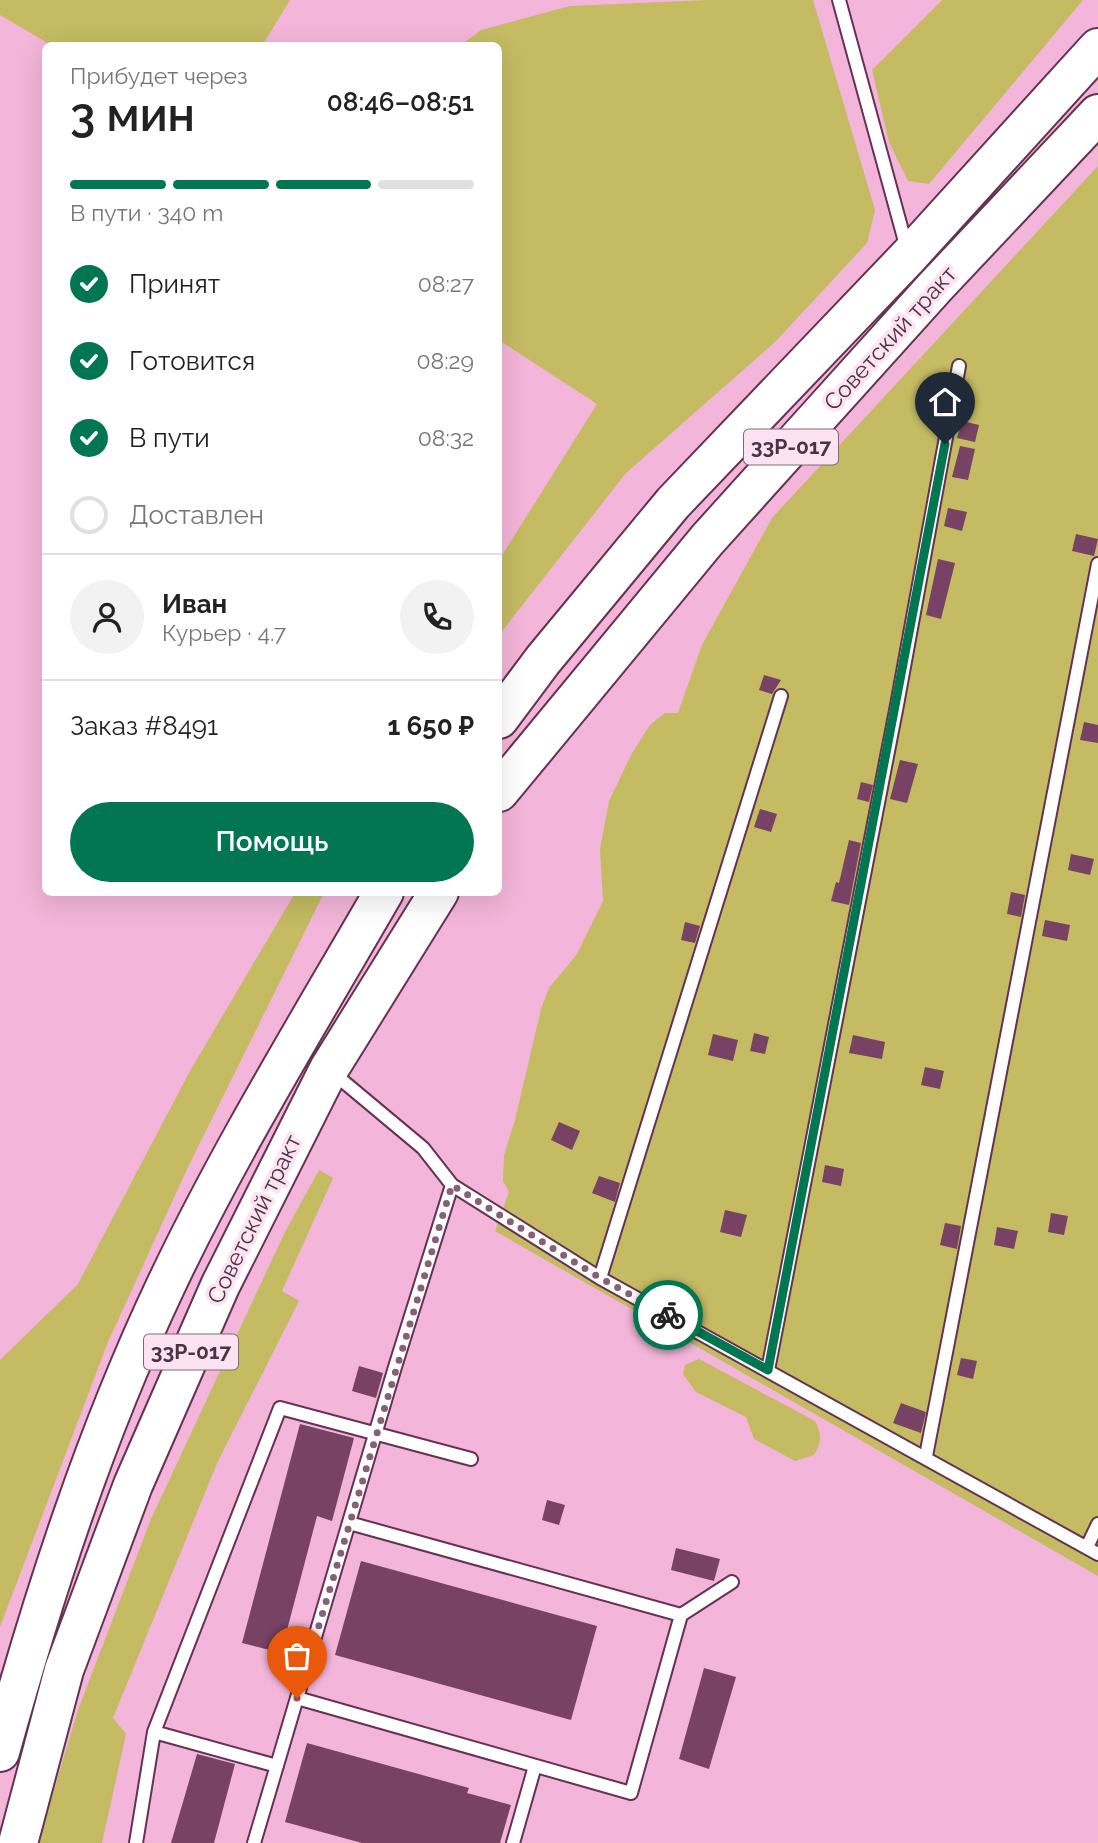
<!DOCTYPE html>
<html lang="ru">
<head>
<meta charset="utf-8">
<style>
	:root { --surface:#fff; --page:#f2f2f2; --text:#222; --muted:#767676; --line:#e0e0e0; --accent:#017651 }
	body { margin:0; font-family:Raleway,sans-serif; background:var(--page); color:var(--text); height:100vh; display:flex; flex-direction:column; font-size:26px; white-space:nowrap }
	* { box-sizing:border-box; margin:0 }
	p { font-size:23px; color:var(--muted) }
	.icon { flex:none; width:38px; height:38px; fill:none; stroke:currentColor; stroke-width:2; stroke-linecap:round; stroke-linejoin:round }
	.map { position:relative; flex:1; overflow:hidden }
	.drawer { position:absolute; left:42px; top:42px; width:460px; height:854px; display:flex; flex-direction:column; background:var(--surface); border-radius:10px; box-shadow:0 7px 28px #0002 }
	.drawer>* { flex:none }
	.pin { position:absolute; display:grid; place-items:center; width:60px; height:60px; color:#fff; margin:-72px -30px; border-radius:50% 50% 50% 0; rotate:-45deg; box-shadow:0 0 7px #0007 }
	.pin .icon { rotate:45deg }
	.courier { position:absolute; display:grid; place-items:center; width:70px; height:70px; margin:-35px; border:5px solid #017651; border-radius:50%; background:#fff; color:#222; box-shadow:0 2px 9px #0007 }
	.overview em { font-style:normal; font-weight:600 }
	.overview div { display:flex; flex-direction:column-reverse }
	.overview { display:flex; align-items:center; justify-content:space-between; height:119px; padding:0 28px }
	h1 { font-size:46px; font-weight:600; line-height:52px }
	.bar { display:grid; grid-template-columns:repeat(4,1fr); gap:10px 7px; align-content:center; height:84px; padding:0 28px }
	.bar i { height:9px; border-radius:5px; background:var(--line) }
	.bar .active { background:var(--accent) }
	.bar p { grid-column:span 4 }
	.line { display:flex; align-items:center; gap:18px; padding:0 28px; border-top:2px solid var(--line) }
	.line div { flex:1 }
	.round { display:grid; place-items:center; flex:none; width:74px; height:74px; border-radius:37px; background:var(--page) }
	ol { padding:0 28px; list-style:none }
	li { display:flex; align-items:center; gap:21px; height:77px }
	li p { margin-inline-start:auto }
	li .icon { padding:7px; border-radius:50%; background:var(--accent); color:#fff; stroke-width:4 }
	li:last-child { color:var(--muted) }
	li i { width:38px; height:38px; border:4px solid var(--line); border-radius:50% }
	.cta { display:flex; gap:14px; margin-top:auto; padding:14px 28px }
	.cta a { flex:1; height:80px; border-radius:42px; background:var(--accent); color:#fff; font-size:28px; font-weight:600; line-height:80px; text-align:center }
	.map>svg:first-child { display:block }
	.green { fill:#c4bb63 }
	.building { fill:#774263 }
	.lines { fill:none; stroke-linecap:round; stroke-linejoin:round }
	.lane-casing { stroke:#653252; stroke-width:16 }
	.highway-casing { stroke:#653252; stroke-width:42 }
	.lane { stroke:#fff; stroke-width:12 }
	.highway { stroke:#fff; stroke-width:38 }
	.done { stroke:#866076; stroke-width:7; stroke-dasharray:0 12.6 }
	.route { stroke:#017651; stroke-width:9 }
	.labels { text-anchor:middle; stroke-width:7; stroke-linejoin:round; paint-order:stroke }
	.shield { fill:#fde3f1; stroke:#816876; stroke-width:2 }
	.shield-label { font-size:21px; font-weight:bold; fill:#4c3341 }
	.street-label { font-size:23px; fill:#4c3341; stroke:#fde3f1 }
</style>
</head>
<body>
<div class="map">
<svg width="1098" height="1843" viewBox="0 0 1098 1843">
	<rect width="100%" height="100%" fill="#f3b5d9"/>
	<path class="green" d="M 0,0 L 290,0 L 262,46 L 51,45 L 0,15 Z
		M 710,0 L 813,0 L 875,210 L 867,243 L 775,342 L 626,473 L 499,635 L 499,560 L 597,404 L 499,340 L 499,46 L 461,45 L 481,30 L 570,6 Z
		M 942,0 L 1083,0 L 929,184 L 908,181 L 889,142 L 872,70 Z
		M 1098,166 L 1098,1576 L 495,1231 L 509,1192 L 503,1181 L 504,1155 L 515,1120 L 541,1009 L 549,988 L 577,954 L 603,901 L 600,849 L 609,801 L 632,753 L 650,725 L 665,713 L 678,713 L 702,645 L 772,518 Z
		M 295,893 L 324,893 L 188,1167 L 108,1342 L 0,1627 L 0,1360 L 78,1284 L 190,1071 Z
		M 319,1170 L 333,1178 L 282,1291 L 299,1301 L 218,1461 L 113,1718 L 126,1734 L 102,1843 L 38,1843 L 78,1710 L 151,1519 L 284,1234 Z
		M 699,1359 L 815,1421 C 822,1434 822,1442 814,1455 L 795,1461 L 754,1439 L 746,1417 L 696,1392 L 683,1374 L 685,1365 Z"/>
	<path class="building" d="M 962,421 L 979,425 L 975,442 L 957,438 Z
		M 960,446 L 975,449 L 968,480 L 952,477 Z
		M 948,508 L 967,512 L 962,531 L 944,526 Z
		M 1076,534 L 1098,539 L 1094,556 L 1072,551 Z
		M 938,559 L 955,563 L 941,619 L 926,615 Z
		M 764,675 L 781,680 L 772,694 L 759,690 Z
		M 1084,722 L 1098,725 L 1098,743 L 1080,740 Z
		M 900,760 L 918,764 L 907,803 L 890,799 Z
		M 861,782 L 873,785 L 869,802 L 857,799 Z
		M 760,809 L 777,814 L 771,832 L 754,827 Z
		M 849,840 L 861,843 L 849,905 L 831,901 L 836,882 L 839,883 Z
		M 1071,854 L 1094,859 L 1090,875 L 1068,870 Z
		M 1011,892 L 1025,895 L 1021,917 L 1007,914 Z
		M 1045,920 L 1070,925 L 1067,941 L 1042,936 Z
		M 685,922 L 700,926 L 695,943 L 681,940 Z
		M 754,1033 L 769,1037 L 765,1054 L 750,1051 Z
		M 713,1034 L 738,1040 L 733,1061 L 708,1055 Z
		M 853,1035 L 885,1042 L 882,1059 L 849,1053 Z
		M 925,1067 L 944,1071 L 940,1089 L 921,1085 Z
		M 559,1122 L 580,1131 L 572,1150 L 551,1140 Z
		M 825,1165 L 844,1169 L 841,1186 L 822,1182 Z
		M 599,1176 L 620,1183 L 615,1202 L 592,1193 Z
		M 725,1210 L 747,1215 L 741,1237 L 720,1232 Z
		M 1051,1213 L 1068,1216 L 1064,1235 L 1048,1232 Z
		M 945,1223 L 961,1226 L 957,1249 L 940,1245 Z
		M 997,1227 L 1018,1231 L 1014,1249 L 994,1245 Z
		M 961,1358 L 977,1361 L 973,1379 L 957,1375 Z
		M 359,1366 L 383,1373 L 376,1398 L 352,1391 Z
		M 901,1403 L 926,1412 L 921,1433 L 893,1423 Z
		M 300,1424 L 354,1438 L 332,1521 L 317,1516 L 281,1653 L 242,1643 Z
		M 547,1500 L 565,1505 L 559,1525 L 542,1520 Z
		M 676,1548 L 720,1559 L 714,1581 L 671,1570 Z
		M 361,1561 L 597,1626 L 571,1720 L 335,1655 Z
		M 704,1668 L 736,1677 L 709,1769 L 679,1759 Z
		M 307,1743 L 469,1788 L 467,1793 L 511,1805 L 500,1843 L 362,1843 L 285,1822 Z
		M 197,1754 L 235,1764 L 214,1843 L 171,1843 Z"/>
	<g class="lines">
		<g class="lane-casing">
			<path id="lane" d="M 839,0 L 907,249
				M 332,1072 L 423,1148 L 452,1185 L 600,1278 L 1098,1554
				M 600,1278 L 781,696
				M 768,1370 L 897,705 L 959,366
				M 926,1456 L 1098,564
				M 1087,1547 L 1098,1524
				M 681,1615 L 732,1582
				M 297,1698 L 631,1793 L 681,1615 L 349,1523
				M 154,1732 L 277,1766
				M 136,1843 L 154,1732 L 280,1408 L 471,1459
				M 254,1843 L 395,1367 L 452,1185
				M 513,1843 L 535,1766"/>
		</g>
		<g class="highway-casing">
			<path id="highway" d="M 499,719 L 543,660 L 673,503 L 909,256 L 1098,48
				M 499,792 L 707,540 L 936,286 L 1098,114
				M 0,1752 C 44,1593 95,1435 166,1285 C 230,1150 309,1022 384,892
				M 18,1843 L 64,1670 L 133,1485 L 220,1286 L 329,1069 L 439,892"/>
		</g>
		<use href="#lane" class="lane"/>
		<use href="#highway" class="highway"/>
	</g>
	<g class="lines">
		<path class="done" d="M 297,1698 L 452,1185 L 600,1278 L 668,1315"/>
		<path class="route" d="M 668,1315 L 768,1370 L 945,444"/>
	</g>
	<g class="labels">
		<g class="shield">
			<rect x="744" y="429.5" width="94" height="35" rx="5"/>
			<rect x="144" y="1334.5" width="94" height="35" rx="5"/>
		</g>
		<g class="shield-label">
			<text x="791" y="454">33Р-017</text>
			<text x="191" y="1359">33Р-017</text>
		</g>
		<g class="street-label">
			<text transform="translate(890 338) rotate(-48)" y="8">Советский тракт</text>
			<text transform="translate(254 1219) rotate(-64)" y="8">Советский тракт</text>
		</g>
	</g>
</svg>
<div class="pin" style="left:297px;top:1698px;background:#ea580c"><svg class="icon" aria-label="bag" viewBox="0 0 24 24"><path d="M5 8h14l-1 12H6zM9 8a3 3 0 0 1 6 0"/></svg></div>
<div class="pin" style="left:945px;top:444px;background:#1f2937"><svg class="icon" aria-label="home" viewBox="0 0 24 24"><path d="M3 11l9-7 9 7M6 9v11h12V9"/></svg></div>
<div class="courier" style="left:668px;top:1315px"><svg class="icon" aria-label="bike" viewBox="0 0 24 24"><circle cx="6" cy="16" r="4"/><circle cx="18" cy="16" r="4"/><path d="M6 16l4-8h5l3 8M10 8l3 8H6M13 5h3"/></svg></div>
<section class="drawer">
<div class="overview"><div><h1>3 мин</h1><p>Прибудет через</p></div><em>08:46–08:51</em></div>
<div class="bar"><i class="active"></i><i class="active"></i><i class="active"></i><i></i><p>В пути · 340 m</p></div>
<ol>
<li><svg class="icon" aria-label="check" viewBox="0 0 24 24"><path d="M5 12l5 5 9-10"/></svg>Принят<p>08:27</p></li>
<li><svg class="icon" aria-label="check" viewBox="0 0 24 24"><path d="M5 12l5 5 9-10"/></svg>Готовится<p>08:29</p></li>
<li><svg class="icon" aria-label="check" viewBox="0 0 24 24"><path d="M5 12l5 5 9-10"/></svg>В пути<p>08:32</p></li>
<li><i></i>Доставлен</li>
</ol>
<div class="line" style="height:126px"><a class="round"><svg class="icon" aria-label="person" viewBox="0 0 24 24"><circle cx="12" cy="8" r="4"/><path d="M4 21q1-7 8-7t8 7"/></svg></a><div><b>Иван</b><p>Курьер · 4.7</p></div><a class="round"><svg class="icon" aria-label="phone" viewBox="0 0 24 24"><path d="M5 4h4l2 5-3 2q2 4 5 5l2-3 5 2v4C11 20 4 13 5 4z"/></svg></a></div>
<div class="line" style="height:91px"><div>Заказ #8491</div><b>1 650 ₽</b></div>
<div class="cta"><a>Помощь</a></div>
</section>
</div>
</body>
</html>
